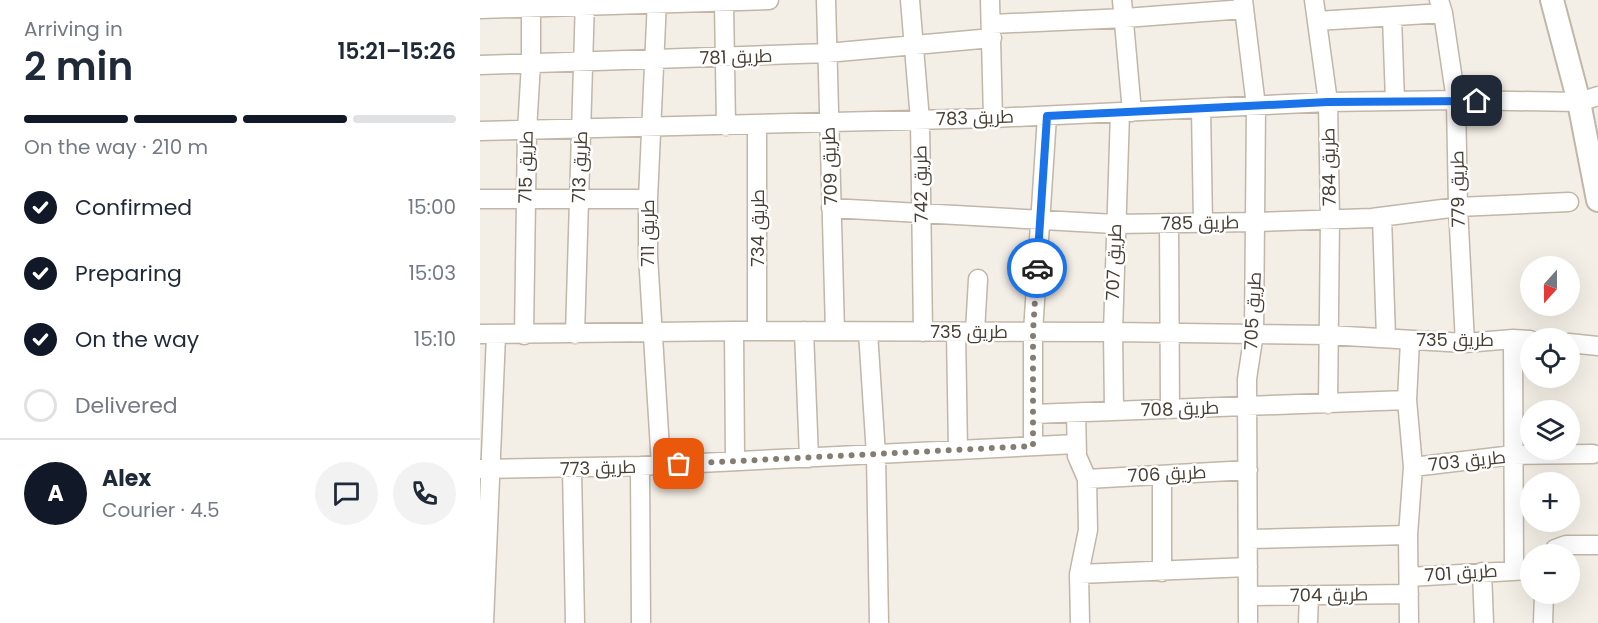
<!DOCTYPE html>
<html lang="en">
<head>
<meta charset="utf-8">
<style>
	:root { --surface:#fff; --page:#f2f2f3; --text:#1f2937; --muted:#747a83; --line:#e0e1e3; --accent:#111827 }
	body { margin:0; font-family:Poppins,Cairo,sans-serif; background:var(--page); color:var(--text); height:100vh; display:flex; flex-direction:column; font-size:22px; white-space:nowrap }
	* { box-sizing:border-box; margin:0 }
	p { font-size:20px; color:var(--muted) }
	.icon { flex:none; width:33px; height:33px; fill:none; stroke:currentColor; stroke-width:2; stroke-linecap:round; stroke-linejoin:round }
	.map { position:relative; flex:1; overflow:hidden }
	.details { display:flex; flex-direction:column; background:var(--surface); width:480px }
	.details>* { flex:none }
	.needle { width:39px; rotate:201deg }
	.buttons { position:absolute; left:1040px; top:256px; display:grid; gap:12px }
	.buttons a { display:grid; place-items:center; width:60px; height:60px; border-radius:50%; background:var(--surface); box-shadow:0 6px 24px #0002; font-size:30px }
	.pin { position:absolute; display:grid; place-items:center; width:51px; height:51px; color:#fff; margin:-26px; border-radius:12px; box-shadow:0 3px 9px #0006 }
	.courier { position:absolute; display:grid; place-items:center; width:60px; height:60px; margin:-30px; border:4px solid #1a73e8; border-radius:50%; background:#fff; color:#222; box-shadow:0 2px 8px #0007 }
	.head em { font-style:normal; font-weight:600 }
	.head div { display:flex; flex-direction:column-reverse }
	.head { display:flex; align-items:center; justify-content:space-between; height:102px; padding:0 24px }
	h1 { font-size:39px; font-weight:600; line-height:45px }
	.bar { display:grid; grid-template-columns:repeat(4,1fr); gap:9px 6px; align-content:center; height:72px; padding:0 24px }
	.bar i { height:8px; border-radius:4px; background:var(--line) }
	.bar .on { background:var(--accent) }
	.bar p { grid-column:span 4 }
	.line { display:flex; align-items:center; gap:15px; padding:0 24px; border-top:2px solid var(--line) }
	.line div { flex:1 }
	.round { display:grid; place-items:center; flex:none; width:63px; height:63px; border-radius:32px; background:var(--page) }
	ol { padding:0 24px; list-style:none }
	li { display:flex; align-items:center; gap:18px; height:66px }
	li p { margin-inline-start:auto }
	li .icon { padding:6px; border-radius:50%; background:var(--accent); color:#fff; stroke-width:4 }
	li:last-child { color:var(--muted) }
	li i { width:33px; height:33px; border:3px solid var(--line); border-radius:50% }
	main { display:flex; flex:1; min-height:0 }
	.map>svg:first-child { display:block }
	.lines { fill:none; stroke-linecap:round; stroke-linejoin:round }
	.minor-casing { stroke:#c1b6a8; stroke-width:21 }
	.tertiary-casing { stroke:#c1b6a8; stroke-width:26 }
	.minor { stroke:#fff; stroke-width:18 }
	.tertiary { stroke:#fff; stroke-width:22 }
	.done { stroke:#847d72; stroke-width:6; stroke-dasharray:0 10.8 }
	.route { stroke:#1a73e8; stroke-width:8 }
	.labels { text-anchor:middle; stroke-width:5; stroke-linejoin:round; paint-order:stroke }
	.street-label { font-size:18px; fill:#483f34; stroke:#fff }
</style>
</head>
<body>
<main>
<section class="details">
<div class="head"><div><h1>2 min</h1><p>Arriving in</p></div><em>15:21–15:26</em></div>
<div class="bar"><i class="on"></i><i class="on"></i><i class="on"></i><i></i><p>On the way · 210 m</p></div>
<ol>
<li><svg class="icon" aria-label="check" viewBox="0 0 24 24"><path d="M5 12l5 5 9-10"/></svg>Confirmed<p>15:00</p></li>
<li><svg class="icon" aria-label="check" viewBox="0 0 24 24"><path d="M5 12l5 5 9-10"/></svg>Preparing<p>15:03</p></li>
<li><svg class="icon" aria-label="check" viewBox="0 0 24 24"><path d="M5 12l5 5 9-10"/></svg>On the way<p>15:10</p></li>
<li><i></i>Delivered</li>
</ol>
<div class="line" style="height:108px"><b class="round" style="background:var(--accent);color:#fff">A</b><div><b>Alex</b><p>Courier · 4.5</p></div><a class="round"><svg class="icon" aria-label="chat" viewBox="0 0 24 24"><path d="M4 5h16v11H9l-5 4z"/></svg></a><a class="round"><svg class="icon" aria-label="phone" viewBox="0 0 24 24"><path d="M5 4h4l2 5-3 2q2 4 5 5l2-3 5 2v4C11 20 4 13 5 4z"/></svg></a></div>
</section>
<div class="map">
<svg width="1118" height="623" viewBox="0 0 1118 623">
	<rect width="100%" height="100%" fill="#f4efe6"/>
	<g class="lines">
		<g class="minor-casing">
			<path id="minor" d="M 177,0 L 168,199 L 168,256 L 181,465
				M 346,0 L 355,331
				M 430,0 L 440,120 L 443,332
				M 510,0 L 513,118
				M 642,0 L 652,112
				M 763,0 L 776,106 L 774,333 L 767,379 L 768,623
				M 834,0 L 848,102 L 850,219 L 848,404
				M 959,0 L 963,13 L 976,100 L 978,207 L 985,343
				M 244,2 L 246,126
				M 0,9 L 289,0
				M 912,17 L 915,101
				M 837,21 L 963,13
				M 512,24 L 645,18 L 764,9
				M 0,65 L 347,53 L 512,38
				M 721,109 L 723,223
				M 0,131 L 513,118 L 848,102 L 976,100 L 1099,102 L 1118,96
				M 0,199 L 168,199
				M 351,208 L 635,224 L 775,222 L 892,218 L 978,207 L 1089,202
				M 902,217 L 906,338
				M 689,223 L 690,409
				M 254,331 L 255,461
				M 277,331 L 277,125
				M 324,331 L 329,458
				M 388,332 L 396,455 L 399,623
				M 476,332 L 478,450
				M 495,332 L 498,279
				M 0,334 L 254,331 L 633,332 L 849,335 L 985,343 L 1033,339 L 1050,340
				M 95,334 L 105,0
				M 44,335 L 47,131 L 51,63 L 51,0
				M 1033,339 L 1034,570
				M 1089,343 L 1118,346
				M 634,411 L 633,332 L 640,113
				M 596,413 L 597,456 L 607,479 L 608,530 L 599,574 L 600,623
				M 553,414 L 927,400
				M 553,445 L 553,332 L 567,116
				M 160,466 L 161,623
				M 933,467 L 1033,455 L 1113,454
				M 0,469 L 160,466 L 596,444
				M 92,469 L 95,623
				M 682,475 L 682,572
				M 607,479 L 768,470
				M 768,539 L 928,535
				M 1072,555 L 1075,549 L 1086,545 L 1118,545
				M 1002,572 L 1004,623
				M 599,574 L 768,567
				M 929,577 L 1050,570
				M 769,596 L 929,594
				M 4,623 L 16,335
				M 828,623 L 829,595
				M 929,623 L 928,535 L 933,467 L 927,400 L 930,341
				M 1063,623 L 1064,594"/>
		</g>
		<g class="tertiary-casing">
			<path id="tertiary" d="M 1072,0 L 1099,102 L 1118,200"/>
		</g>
		<use href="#minor" class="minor"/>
		<use href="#tertiary" class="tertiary"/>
	</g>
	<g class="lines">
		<path class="done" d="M 199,464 L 553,446 L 553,332 L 557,268"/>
		<path class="route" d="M 557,268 L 567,116 L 848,102 L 997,101"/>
	</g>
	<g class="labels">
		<g class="street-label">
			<text transform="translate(256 57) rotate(-2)" y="6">طريق 781</text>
			<text transform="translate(495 118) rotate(-2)" y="6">طريق 783</text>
			<text transform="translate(350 166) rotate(-92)" y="6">طريق 709</text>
			<text transform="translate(46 167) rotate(-89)" y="6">طريق 715</text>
			<text transform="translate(100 167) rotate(-88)" y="6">طريق 713</text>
			<text transform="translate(849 167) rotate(-91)" y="6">طريق 784</text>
			<text transform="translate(441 184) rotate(-91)" y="6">طريق 742</text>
			<text transform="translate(978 189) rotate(-91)" y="6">طريق 779</text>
			<text transform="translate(720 223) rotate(-1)" y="6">طريق 785</text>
			<text transform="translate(278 228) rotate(-90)" y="6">طريق 734</text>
			<text transform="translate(168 233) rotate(-90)" y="6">طريق 711</text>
			<text transform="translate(634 262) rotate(-88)" y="6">طريق 707</text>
			<text transform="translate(773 311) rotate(-87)" y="6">طريق 705</text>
			<text x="489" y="338">طريق 735</text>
			<text x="975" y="346">طريق 735</text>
			<text transform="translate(700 409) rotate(-2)" y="6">طريق 708</text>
			<text transform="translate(987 461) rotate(-6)" y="6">طريق 703</text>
			<text transform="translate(118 468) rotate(-2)" y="6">طريق 773</text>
			<text transform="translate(687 474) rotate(-3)" y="6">طريق 706</text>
			<text transform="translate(981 573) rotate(-4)" y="6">طريق 701</text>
			<text transform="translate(849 595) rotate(-1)" y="6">طريق 704</text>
		</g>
	</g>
</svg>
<div class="buttons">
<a><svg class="needle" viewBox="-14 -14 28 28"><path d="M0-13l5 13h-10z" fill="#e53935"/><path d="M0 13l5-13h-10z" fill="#747a83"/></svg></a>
<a><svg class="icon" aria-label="locate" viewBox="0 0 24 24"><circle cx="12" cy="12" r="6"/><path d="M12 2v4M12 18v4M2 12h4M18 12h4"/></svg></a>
<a><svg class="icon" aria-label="layers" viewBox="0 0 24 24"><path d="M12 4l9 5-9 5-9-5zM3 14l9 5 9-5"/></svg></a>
<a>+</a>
<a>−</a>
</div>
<div class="pin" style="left:199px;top:464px;background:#ea580c"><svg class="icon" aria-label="bag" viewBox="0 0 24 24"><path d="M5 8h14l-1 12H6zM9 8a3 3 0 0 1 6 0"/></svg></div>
<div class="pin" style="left:997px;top:101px;background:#1f2937"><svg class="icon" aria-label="home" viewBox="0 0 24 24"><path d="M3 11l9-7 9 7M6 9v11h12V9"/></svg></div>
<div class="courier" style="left:557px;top:268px"><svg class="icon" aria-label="car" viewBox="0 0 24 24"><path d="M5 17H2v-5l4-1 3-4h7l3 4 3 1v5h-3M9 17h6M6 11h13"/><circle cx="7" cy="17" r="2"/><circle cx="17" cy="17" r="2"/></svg></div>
</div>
</main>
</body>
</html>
